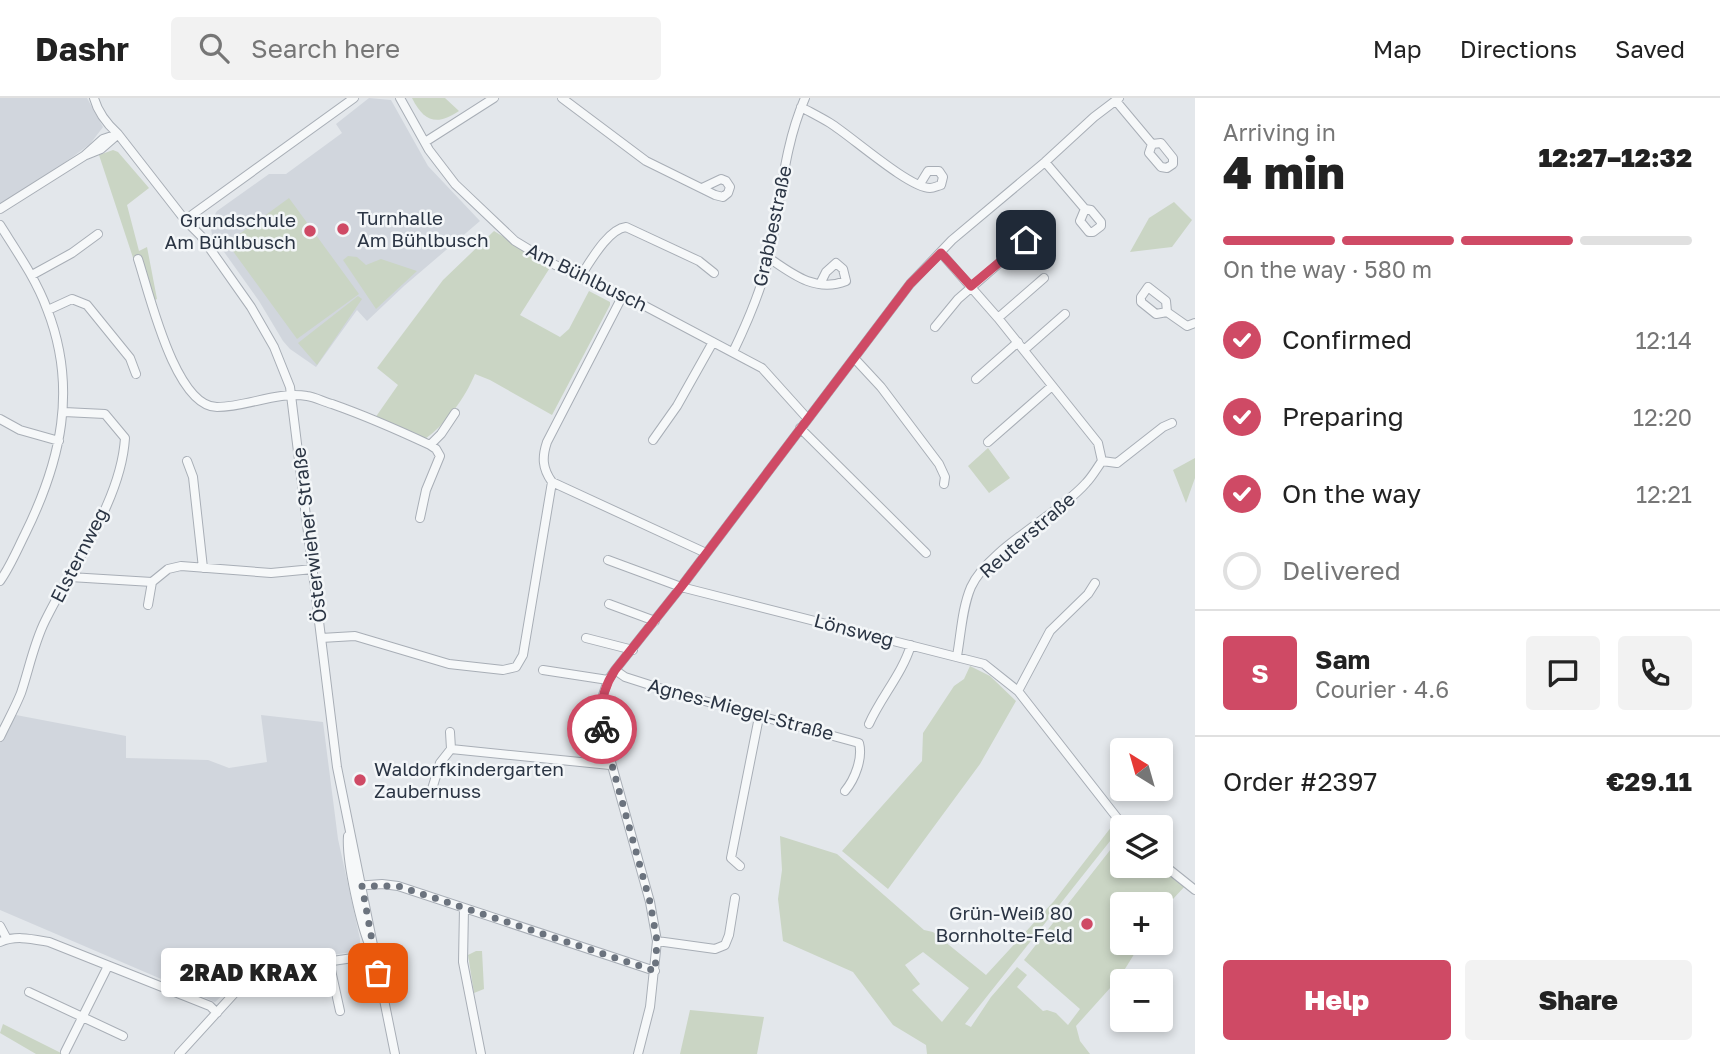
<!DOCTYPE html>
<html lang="en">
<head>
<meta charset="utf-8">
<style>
	:root { --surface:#fff; --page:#f2f2f2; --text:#222; --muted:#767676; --line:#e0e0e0; --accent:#cf4a65 }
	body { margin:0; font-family:"Golos Text",sans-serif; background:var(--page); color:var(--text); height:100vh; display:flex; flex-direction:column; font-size:26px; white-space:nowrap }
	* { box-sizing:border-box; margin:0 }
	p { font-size:23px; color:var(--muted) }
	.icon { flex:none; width:38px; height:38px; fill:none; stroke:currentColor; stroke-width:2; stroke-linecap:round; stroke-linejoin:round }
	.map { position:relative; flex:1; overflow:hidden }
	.side { display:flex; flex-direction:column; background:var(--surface); width:525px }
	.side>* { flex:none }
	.needle { width:46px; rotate:323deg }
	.buttons { position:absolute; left:1110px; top:640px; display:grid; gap:14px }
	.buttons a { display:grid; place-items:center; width:63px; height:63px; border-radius:7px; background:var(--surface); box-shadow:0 4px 10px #0003; font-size:35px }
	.pin { position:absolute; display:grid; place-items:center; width:60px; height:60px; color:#fff; margin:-30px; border-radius:14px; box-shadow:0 4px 10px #0006 }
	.courier { position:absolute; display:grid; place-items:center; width:70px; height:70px; margin:-35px; border:5px solid #cf4a65; border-radius:50%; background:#fff; color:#222; box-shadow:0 2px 9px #0007 }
	.bubble { position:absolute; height:49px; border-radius:7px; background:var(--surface); box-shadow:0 4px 10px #0003; font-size:23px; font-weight:800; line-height:49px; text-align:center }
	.head em { font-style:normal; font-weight:800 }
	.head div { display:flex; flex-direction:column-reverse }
	.head { display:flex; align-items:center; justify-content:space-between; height:119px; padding:0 28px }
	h1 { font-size:46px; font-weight:800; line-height:52px }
	.bar { display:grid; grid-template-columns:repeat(4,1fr); gap:10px 7px; align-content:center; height:84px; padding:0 28px }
	.bar i { height:9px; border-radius:5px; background:var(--line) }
	.bar .active { background:var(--accent) }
	.bar p { grid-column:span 4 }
	.line { display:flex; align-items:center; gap:18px; padding:0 28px; border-top:2px solid var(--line) }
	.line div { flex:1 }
	.round { display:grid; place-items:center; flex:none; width:74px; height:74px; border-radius:7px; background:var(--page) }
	ol { padding:0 28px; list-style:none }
	li { display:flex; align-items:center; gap:21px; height:77px }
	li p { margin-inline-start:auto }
	li .icon { padding:7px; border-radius:50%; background:var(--accent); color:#fff; stroke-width:4 }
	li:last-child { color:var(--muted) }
	li i { width:38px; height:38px; border:4px solid var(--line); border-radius:50% }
	.button { display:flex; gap:14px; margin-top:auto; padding:14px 28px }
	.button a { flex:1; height:80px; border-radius:7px; background:var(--accent); color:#fff; font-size:28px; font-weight:800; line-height:80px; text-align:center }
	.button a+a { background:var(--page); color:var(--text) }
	header { display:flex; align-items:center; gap:42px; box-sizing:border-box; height:98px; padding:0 35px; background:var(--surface); border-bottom:2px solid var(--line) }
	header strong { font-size:33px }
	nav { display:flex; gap:38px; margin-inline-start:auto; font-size:24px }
	.search { width:490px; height:63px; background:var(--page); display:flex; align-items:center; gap:18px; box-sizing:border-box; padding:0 24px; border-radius:7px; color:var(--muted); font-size:26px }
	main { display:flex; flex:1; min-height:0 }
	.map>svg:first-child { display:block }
	.built { fill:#d1d6dd }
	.green { fill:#cad5c4; fill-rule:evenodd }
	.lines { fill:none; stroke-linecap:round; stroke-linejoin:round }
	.minor-casing { stroke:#a8aeb6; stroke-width:10 }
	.minor { stroke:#f6f8f9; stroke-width:8 }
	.done { stroke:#6b737e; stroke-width:7; stroke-dasharray:0 12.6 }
	.route { stroke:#cf4a65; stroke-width:9 }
	.poi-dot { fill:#cf4a65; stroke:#f3f6f8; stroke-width:2.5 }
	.labels { text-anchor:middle; stroke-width:5; stroke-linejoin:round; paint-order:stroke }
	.poi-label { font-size:19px; fill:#2b3544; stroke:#f3f6f8; text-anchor:start }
	.street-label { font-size:19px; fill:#2b3544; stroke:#f3f6f8 }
</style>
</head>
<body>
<header>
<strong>Dashr</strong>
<div class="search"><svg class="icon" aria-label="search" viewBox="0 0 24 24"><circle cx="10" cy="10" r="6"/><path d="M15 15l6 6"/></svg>Search here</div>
<nav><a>Map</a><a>Directions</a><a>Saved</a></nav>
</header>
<main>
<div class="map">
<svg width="1195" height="956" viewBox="0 0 1195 956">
	<rect width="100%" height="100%" fill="#e3e7eb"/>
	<path class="built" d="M 0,0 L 87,0 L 103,29 L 90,46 L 48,77 L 0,107 Z
		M 369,0 L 391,2 L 428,68 L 480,123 L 404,188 L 367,223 L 357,212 L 316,269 L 290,251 L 283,243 L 259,203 L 212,137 L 210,124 L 217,113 L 269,76 L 286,76 L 342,35 L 336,26 Z
		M 16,617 L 126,638 L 126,660 L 208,662 L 229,670 L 267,664 L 261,617 L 323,624 L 338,741 L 360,841 L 360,853 L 273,865 L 250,873 L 215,904 L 0,812 L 0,644 Z"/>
	<path class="green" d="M 412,0 L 445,0 L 459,13 C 437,28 424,24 412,0 Z
		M 113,52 L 118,54 L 149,90 L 127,107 L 139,153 L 147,149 L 157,201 L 148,205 L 99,57 Z
		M 289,100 L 359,196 L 297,241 L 227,145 Z
		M 1174,104 L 1192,122 L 1172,149 L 1130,154 L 1149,120 Z
		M 494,133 L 551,168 L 520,217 L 560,239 L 569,231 L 589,193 L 610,204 L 610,207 L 552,317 L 490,282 L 475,276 C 465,300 446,326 425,341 L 375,320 L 398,287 L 377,270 L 443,182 Z
		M 348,158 L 357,159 L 366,167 L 381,161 L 417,173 L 376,211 L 343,162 Z
		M 358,198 L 362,201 L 317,267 L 298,245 Z
		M 988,350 L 1010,380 L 989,395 L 968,368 Z
		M 1195,360 L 1195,380 L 1186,405 L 1173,372 Z
		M 970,568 L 990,578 L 1016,603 L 980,666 L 888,791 L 842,753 L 922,663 L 923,635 L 954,588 L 964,581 Z
		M 1112,728 L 1118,733 L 965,926 L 971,929 L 991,899 L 1017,869 L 1027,877 L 1017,889 L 1043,913 L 1047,912 L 1056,915 L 1068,927 L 1080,911 L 1024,862 L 1118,742 L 1122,743 L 1122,768 L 1158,768 L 1180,786 L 1186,787 L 1160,815 L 1160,807 L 1122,807 L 1122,845 L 1141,845 L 1120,879 L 1076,928 L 1080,943 L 1090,956 L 927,956 L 926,947 L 893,927 L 853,874 L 783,843 L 778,801 L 782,772 L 780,738 L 837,756 L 924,832 L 933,834 L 986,877 L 1054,803 ZM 923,854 L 969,890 L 942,924 L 912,892 L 920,886 L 905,867 Z
		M 476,853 L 482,853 L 484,891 L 474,895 L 468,857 Z
		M 690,912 L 764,919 L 757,956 L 680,956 Z
		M 3,926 L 61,955 L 63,952 L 69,956 L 36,956 L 0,935 Z"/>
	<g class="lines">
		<g class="minor-casing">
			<path id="minor" d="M 94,0 C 98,15 107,26 118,36 L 185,122 L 201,138 L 251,209 L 274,249 L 290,289 L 337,669 L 395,956
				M 400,0 L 429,52 L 455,86 L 515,143 L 553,166 L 643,207 L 762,270 L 807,320
				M 562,0 L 646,63 L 715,97 L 723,99 L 728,95 L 730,89 L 726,83 L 721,81 L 702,90
				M 1116,3 L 1152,46
				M 801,9 C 810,14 820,19 830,25 C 851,38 909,90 930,90 C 934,90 937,88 941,87 L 943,79 L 939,73 L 928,73 L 920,86
				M 425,44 L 494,0
				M 1161,45 L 1173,60 L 1173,66 L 1167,70 L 1161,69 L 1149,55 L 1152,46 Z
				M 86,57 L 101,51 L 116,38
				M 1045,64 L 1085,111 L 1091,112 L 1101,124 L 1101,128 L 1093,134 L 1089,134 L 1080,123 L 1085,111
				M 0,111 L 84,58 L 103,41 L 118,36
				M 185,122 L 354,0
				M 0,127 C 17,154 36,181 47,211 C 78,290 61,363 25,436 C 17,452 10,469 0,483
				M 941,155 L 998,220 L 1098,345 L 1102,363
				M 769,160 C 792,176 816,195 846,183 L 843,171 L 836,165 L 826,174 L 820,186
				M 138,161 C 149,194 175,309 217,309 C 247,309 277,293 307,298 C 315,299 324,304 332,306 C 366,318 398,332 430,347 L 436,351 L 440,358 L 426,392 L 420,420
				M 32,177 L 72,155 L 98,136
				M 580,179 C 590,164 608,131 626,129 L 699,163 L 714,175
				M 623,197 L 547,344 C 542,359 542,370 552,384 L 706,455
				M 48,212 L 72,201 L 87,207 L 130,260 L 136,276
				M 1167,214 L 1166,203 L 1148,189 L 1141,199 L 1141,204 L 1156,216 L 1167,214 L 1187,228 L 1195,225
				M 998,220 L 1044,180
				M 935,229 L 958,201 L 1026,142
				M 1024,252 L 1065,216
				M 733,254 C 748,223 762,191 769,158 C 781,105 783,50 805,0
				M 855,261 L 881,289 L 939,366 L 945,379 L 944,386
				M 976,281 L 1018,244
				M 0,321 L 20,332 L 59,343
				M 800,330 L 926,455
				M 653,342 L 677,308 L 713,244
				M 988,344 L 1052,288
				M 430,347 L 441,336 L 455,315
				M 187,363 L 193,379 L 203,470
				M 608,462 L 681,489 L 984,566 L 1018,593 L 1125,730
				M 70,479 L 152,484
				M 609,506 L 655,523
				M 148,507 L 152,484 L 168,471 L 181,468 L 271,475 L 313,471
				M 321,540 L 355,538 L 449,566 L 503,572 L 516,569 L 523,557 L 552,384
				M 586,540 L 633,552
				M 957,558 C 961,536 962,510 971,489 C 988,451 1058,417 1086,385 C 1092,379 1097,370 1102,363 L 1117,365 L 1163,329 L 1172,325
				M 543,572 L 608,582
				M 615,572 L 625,579 L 675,595 L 859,645 C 863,660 855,681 845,693
				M 1018,593 L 1050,533 L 1088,496 L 1095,485
				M 869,626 C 881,599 902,576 911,547
				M 0,639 C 7,624 15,610 21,595 C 29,571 34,545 45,523 C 72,467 121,404 125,340 L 105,316 L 64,314
				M 451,651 L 610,667
				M 432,691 L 440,665 L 451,651 L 450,634
				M 348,738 C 346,762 361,829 371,851
				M 1160,764 L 1195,792
				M 740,768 L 731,760 L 759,619
				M 355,788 L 382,786 L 398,788 L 655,873
				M 464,810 L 463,864 L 481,956
				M 0,828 L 7,841
				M 657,843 L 715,851 L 725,847 L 729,837 L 735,800
				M 0,844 C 16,837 32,841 49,844 L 210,908 L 217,915
				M 329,863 L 340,913
				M 29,894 L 123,938
				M 65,954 L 108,868
				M 179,956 L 241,888 L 270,872 L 374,857
				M 638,956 L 650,909 L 657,843 L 650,804 L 601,628 L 600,606 L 608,582 L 615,572 L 681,489 L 910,186 L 952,142 L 1045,64 L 1094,19 L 1119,0"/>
		</g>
		<use href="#minor" class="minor"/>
	</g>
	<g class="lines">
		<path class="done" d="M 378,875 L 362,788 L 398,788 L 655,873 L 657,843 L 650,804 L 602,631"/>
		<path class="route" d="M 602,631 C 599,610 603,590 615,572 L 681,489 L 910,186 L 941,155 L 971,188 L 1026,142"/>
	</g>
	<g class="poi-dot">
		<circle cx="343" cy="131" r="7"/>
		<circle cx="310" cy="133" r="7"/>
		<circle cx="360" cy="682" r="7"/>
		<circle cx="1087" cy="826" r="7"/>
	</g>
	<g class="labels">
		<g class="poi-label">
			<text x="357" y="127">Turnhalle<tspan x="357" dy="22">Am Bühlbusch</tspan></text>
			<text x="296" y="129" text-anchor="end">Grundschule<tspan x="296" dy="22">Am Bühlbusch</tspan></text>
			<text x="374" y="678">Waldorfkindergarten<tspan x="374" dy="22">Zaubernuss</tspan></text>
			<text x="1073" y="822" text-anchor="end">Grün-Weiß 80<tspan x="1073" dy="22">Bornholte-Feld</tspan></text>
		</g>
		<g class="street-label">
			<text transform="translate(772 128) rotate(-78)" y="7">Grabbestraße</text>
			<text transform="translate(587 179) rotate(26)" y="7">Am Bühlbusch</text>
			<text transform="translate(309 437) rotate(-97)" y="7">Österwieher Straße</text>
			<text transform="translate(1027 437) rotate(-41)" y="7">Reuterstraße</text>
			<text transform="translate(79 457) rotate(-63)" y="7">Elsternweg</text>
			<text transform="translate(854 532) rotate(15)" y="7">Lönsweg</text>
			<text transform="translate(741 611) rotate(15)" y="7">Agnes-Miegel-Straße</text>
		</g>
	</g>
</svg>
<div class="buttons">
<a><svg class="needle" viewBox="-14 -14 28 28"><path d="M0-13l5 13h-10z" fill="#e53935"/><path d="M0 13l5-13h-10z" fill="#767676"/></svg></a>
<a><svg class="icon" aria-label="layers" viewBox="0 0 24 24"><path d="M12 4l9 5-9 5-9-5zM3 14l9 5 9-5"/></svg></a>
<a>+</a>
<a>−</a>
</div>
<div class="pin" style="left:378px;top:875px;background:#ea580c"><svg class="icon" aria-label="bag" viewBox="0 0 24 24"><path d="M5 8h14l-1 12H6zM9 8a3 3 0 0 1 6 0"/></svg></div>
<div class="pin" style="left:1026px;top:142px;background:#1f2937"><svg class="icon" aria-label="home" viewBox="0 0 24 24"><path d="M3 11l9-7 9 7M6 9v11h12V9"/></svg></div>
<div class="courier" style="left:602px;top:631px"><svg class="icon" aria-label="bike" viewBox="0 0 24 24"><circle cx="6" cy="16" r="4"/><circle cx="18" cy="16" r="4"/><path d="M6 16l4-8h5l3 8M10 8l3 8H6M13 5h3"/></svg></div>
<div class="bubble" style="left:161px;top:850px;width:175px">2RAD KRAX</div>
</div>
<section class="side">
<div class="head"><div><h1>4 min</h1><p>Arriving in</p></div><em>12:27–12:32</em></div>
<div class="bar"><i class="active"></i><i class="active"></i><i class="active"></i><i></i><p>On the way · 580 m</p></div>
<ol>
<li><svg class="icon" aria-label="check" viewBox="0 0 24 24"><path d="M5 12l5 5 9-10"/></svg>Confirmed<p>12:14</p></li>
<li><svg class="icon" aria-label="check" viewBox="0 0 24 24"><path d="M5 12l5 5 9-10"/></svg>Preparing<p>12:20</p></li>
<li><svg class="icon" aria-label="check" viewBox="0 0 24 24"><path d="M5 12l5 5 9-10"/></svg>On the way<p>12:21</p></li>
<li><i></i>Delivered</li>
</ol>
<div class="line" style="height:126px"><b class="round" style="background:var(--accent);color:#fff">S</b><div><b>Sam</b><p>Courier · 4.6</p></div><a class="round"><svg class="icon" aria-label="chat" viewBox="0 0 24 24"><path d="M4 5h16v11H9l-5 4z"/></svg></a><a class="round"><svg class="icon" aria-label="phone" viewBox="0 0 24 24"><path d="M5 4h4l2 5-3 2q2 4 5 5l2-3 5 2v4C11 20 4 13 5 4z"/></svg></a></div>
<div class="line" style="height:91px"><div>Order #2397</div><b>€29.11</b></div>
<div class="button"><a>Help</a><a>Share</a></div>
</section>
</main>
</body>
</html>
